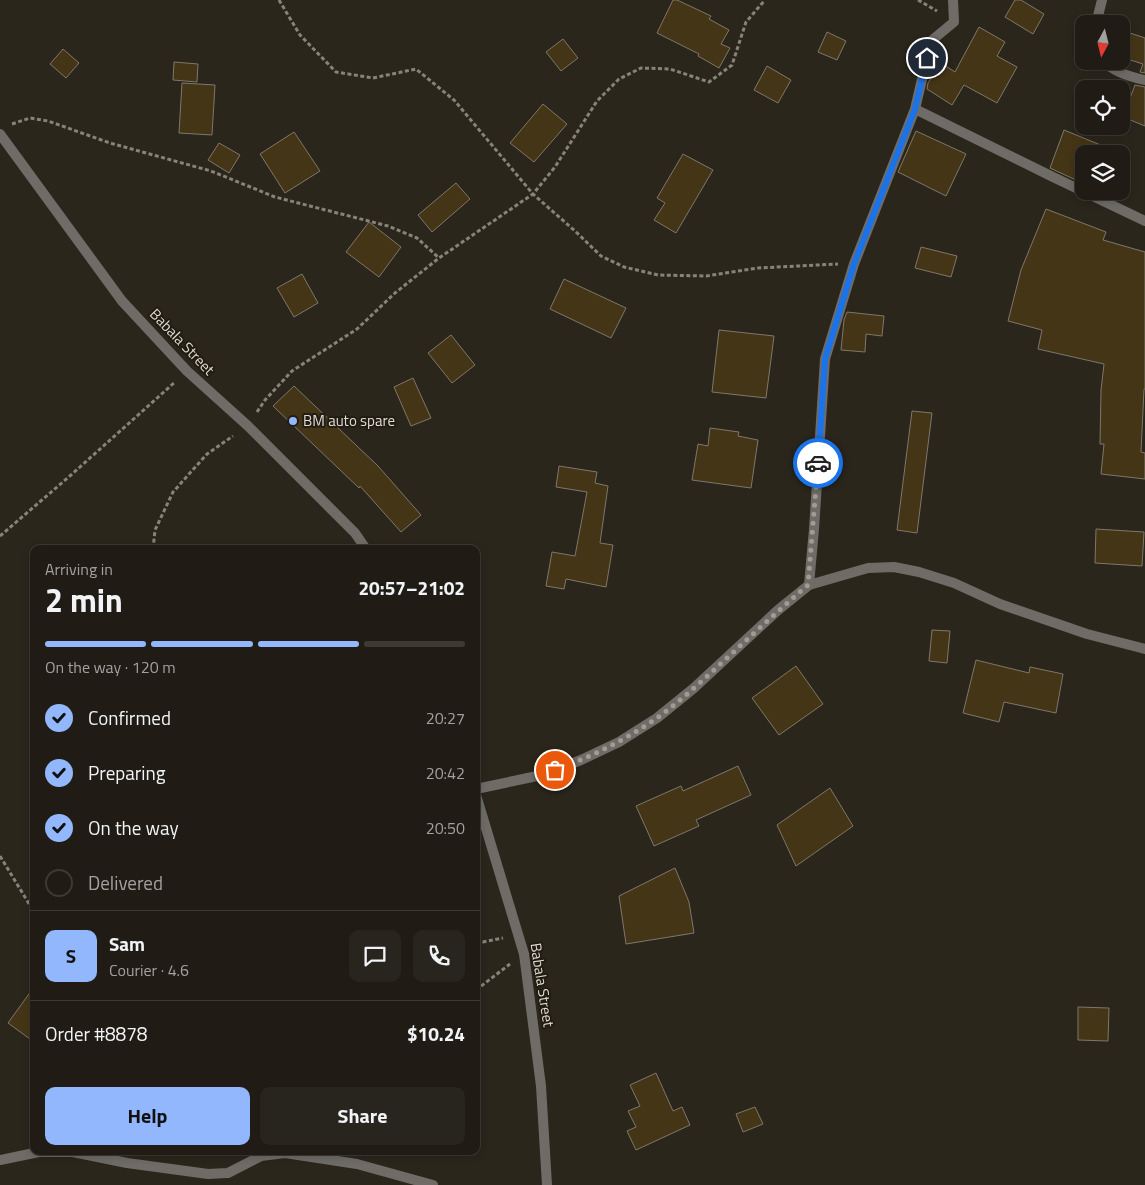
<!DOCTYPE html>
<html lang="en">
<head>
<meta charset="utf-8">
<style>
	:root { --surface:#201c15; --page:#28251e; --text:#f1f3f6; --muted:#a2a1a0; --line:#3d3a34; --accent:#92b7fd }
	body { margin:0; font-family:"Titillium Web",sans-serif; background:var(--page); color:var(--text); height:100vh; display:flex; flex-direction:column; font-size:19px; white-space:nowrap }
	* { box-sizing:border-box; margin:0 }
	p { font-size:16px; color:var(--muted) }
	.icon { flex:none; width:28px; height:28px; fill:none; stroke:currentColor; stroke-width:2; stroke-linecap:round; stroke-linejoin:round }
	.map { position:relative; flex:1; overflow:hidden }
	.sheet { position:absolute; left:30px; top:545px; width:450px; height:610px; display:flex; flex-direction:column; background:var(--surface); border-radius:10px; box-shadow:0 2px 8px #0003,0 0 0 1px var(--line) }
	.sheet>* { flex:none }
	.needle { width:32px; rotate:187deg }
	.buttons { position:absolute; left:1075px; top:15px; display:grid; gap:10px }
	.buttons a { display:grid; place-items:center; width:55px; height:55px; border-radius:10px; background:var(--surface); box-shadow:0 2px 8px #0003,0 0 0 1px var(--line); font-size:25px }
	.pin { position:absolute; display:grid; place-items:center; width:42px; height:42px; color:#fff; margin:-21px; border:2px solid #fff; border-radius:50%; box-shadow:0 1px 5px #0007 }
	.courier { position:absolute; display:grid; place-items:center; width:50px; height:50px; margin:-25px; border:4px solid #1a73e8; border-radius:50%; background:#fff; color:#222; box-shadow:0 1px 6px #0007 }
	.overview em { font-style:normal; font-weight:700 }
	.overview div { display:flex; flex-direction:column-reverse }
	.overview { display:flex; align-items:center; justify-content:space-between; height:85px; padding:0 15px }
	h1 { font-size:32px; font-weight:700; line-height:38px }
	.bar { display:grid; grid-template-columns:repeat(4,1fr); gap:8px 5px; align-content:center; height:60px; padding:0 15px }
	.bar i { height:6px; border-radius:4px; background:var(--line) }
	.bar .active { background:var(--accent) }
	.bar p { grid-column:span 4 }
	.line { display:flex; align-items:center; gap:12px; padding:0 15px; border-top:1px solid var(--line) }
	.line div { flex:1 }
	.round { display:grid; place-items:center; flex:none; width:52px; height:52px; border-radius:10px; background:var(--page) }
	ol { padding:0 15px; list-style:none }
	li { display:flex; align-items:center; gap:15px; height:55px }
	li p { margin-inline-start:auto }
	li .icon { padding:5px; border-radius:50%; background:var(--accent); color:#111; stroke-width:4 }
	li:last-child { color:var(--muted) }
	li i { width:28px; height:28px; border:2px solid var(--line); border-radius:50% }
	.action { display:flex; gap:10px; margin-top:auto; padding:10px 15px }
	.action a { flex:1; height:58px; border-radius:10px; background:var(--accent); color:#111; font-size:20px; font-weight:700; line-height:58px; text-align:center }
	.action a+a { background:var(--page); color:var(--text) }
	.map>svg:first-child { display:block }
	.building { fill:#443516; stroke:#7e776b }
	.lines { fill:none; stroke-linecap:round; stroke-linejoin:round }
	.path { stroke:#87837b; stroke-width:3; stroke-dasharray:4 2.5; stroke-linecap:butt }
	.minor { stroke:#6f6c67; stroke-width:10 }
	.tertiary { stroke:#6f6c67; stroke-width:10 }
	.done { stroke:#a09c94; stroke-width:5; stroke-dasharray:0 9 }
	.route { stroke:#1a73e8; stroke-width:6 }
	.poi-dot { fill:#92b7fd; stroke:#221c12; stroke-width:2 }
	.labels { text-anchor:middle; stroke-width:4; stroke-linejoin:round; paint-order:stroke }
	.street-label { font-size:15px; fill:#dfdcd5; stroke:#221c12 }
	.poi-label { font-size:15px; fill:#dfdcd5; stroke:#221c12; text-anchor:start }
</style>
</head>
<body>
<div class="map">
<svg width="1145" height="1185" viewBox="0 0 1145 1185">
	<rect width="100%" height="100%" fill="#2b261c"/>
	<path class="building" d="M 673,0 L 677,0 L 711,16 L 709,19 L 729,30 L 721,44 L 730,48 L 719,68 L 698,56 L 699,54 L 657,33 Z
		M 1015,0 L 1021,0 L 1044,14 L 1033,34 L 1005,17 Z
		M 979,27 L 1005,42 L 997,56 L 1017,67 L 997,103 L 964,85 L 952,105 L 927,89 L 928,83 L 941,63 L 955,72 Z
		M 1121,30 L 1145,38 L 1145,73 L 1140,72 L 1143,64 L 1121,57 Z
		M 827,32 L 846,41 L 837,60 L 818,52 Z
		M 563,39 L 578,58 L 561,71 L 546,52 Z
		M 63,49 L 79,63 L 66,78 L 50,64 Z
		M 174,62 L 198,64 L 197,82 L 173,80 Z
		M 767,66 L 791,80 L 778,103 L 754,90 Z
		M 182,83 L 215,85 L 212,135 L 179,133 Z
		M 1135,85 L 1145,87 L 1145,126 L 1123,117 Z
		M 543,104 L 567,124 L 534,162 L 510,143 Z
		M 1064,130 L 1120,153 L 1120,154 L 1084,154 L 1084,166 L 1078,181 L 1050,168 Z
		M 916,131 L 966,154 L 946,196 L 898,172 Z
		M 294,132 L 320,171 L 285,193 L 260,154 Z
		M 219,143 L 240,155 L 229,173 L 208,160 Z
		M 683,154 L 713,170 L 676,233 L 654,220 L 665,203 L 657,198 Z
		M 456,183 L 470,199 L 432,232 L 418,215 Z
		M 1046,209 L 1106,232 L 1103,240 L 1145,252 L 1145,389 L 1144,389 L 1141,452 L 1145,453 L 1145,479 L 1101,474 L 1104,444 L 1100,444 L 1101,390 L 1104,364 L 1038,349 L 1042,330 L 1008,321 L 1021,270 Z
		M 369,222 L 401,247 L 379,277 L 346,252 Z
		M 921,247 L 957,256 L 951,277 L 915,268 Z
		M 302,274 L 318,303 L 294,317 L 277,288 Z
		M 564,279 L 626,308 L 611,338 L 550,309 Z
		M 847,312 L 884,316 L 882,336 L 866,334 L 865,352 L 841,350 L 844,320 Z
		M 719,330 L 774,336 L 766,398 L 712,392 Z
		M 451,335 L 475,365 L 452,383 L 428,353 Z
		M 413,378 L 431,418 L 411,426 L 394,387 Z
		M 294,386 L 378,466 L 421,515 L 401,532 L 360,486 L 359,488 L 273,406 Z
		M 912,411 L 932,413 L 917,533 L 897,530 Z
		M 710,428 L 739,432 L 738,436 L 758,440 L 751,488 L 692,480 L 698,444 L 708,446 Z
		M 559,466 L 597,472 L 595,483 L 608,486 L 600,543 L 613,545 L 606,587 L 566,579 L 564,589 L 546,586 L 552,552 L 575,556 L 587,492 L 556,487 Z
		M 1096,529 L 1144,532 L 1142,566 L 1095,563 Z
		M 932,630 L 950,631 L 947,663 L 929,661 Z
		M 976,660 L 1029,673 L 1030,667 L 1063,674 L 1056,713 L 1004,702 L 999,722 L 963,713 Z
		M 796,666 L 823,704 L 779,735 L 752,698 Z
		M 738,766 L 751,795 L 696,820 L 699,826 L 654,846 L 636,806 L 681,786 L 683,791 Z
		M 830,788 L 853,826 L 796,866 L 777,825 Z
		M 675,868 L 689,902 L 694,933 L 626,944 L 619,896 Z
		M 34,987 L 34,1042 L 8,1023 Z
		M 1078,1007 L 1109,1008 L 1108,1041 L 1078,1040 Z
		M 656,1073 L 673,1111 L 682,1107 L 690,1125 L 636,1150 L 627,1131 L 636,1127 L 628,1111 L 640,1106 L 630,1085 Z
		M 755,1107 L 763,1124 L 743,1132 L 736,1114 Z"/>
	<g class="lines">
		<path class="path" d="M 279,0 L 300,35 L 336,72 L 373,78 L 416,69 L 454,100 L 533,194 L 575,231 L 601,256 L 624,267 L 658,275 L 706,276 L 758,268 L 838,264
			M 918,0 L 937,11
			M 12,124 L 30,118 L 48,121 L 110,143 L 211,171 L 275,197 L 388,226 L 417,238 L 439,258
			M 257,412 L 265,400 L 292,371 L 357,329 L 395,293 L 439,258 L 533,194 L 555,167 L 597,101 L 619,79 L 641,68 L 670,69 L 709,82 L 732,65 L 746,22 L 765,0
			M 0,536 L 71,475 L 175,382
			M 153,549 L 155,530 L 173,492 L 207,454 L 233,436
			M 0,856 L 34,912
			M 476,942 L 483,942 L 503,938
			M 476,990 L 510,964"/>
		<path class="minor" d="M 1096,24 L 1102,0
			M 1103,61 C 1114,72 1130,77 1145,80
			M 915,109 L 1053,177 L 1145,221
			M 809,585 L 814,529 L 825,359 L 854,264 L 915,109 L 931,41 L 954,22 L 953,0
			M 0,1160 L 39,1152 L 73,1152 L 127,1163 L 208,1174 L 228,1173 L 261,1156 L 285,1153 L 357,1164 L 433,1185"/>
		<path class="tertiary" d="M 0,134 L 122,301 L 187,371 L 248,426 L 355,533 L 366,549
			M 476,789 L 542,775 L 581,760 L 619,742 L 657,718 L 694,688 L 778,610 L 809,585 L 868,568 L 894,567 L 919,572 L 954,583 L 1000,604 L 1087,634 L 1145,649
			M 476,795 L 524,954 L 541,1086 L 547,1185"/>
	</g>
	<g class="lines">
		<path class="done" d="M 555,770 C 591,757 625,740 657,718 C 682,700 704,679 726,659 C 753,634 780,609 808,585 L 818,463"/>
		<path class="route" d="M 818,463 L 825,359 L 854,264 L 915,109 L 927,58"/>
	</g>
	<circle class="poi-dot" cx="293" cy="421" r="5"/>
	<g class="labels">
		<g class="street-label">
			<text transform="translate(182 342) rotate(46)" y="5">Babala Street</text>
			<text transform="translate(542 985) rotate(81)" y="5">Babala Street</text>
		</g>
		<g class="poi-label">
			<text x="303" y="426">BM auto spare</text>
		</g>
	</g>
</svg>
<div class="buttons">
<a><svg class="needle" viewBox="-14 -14 28 28"><path d="M0-13l5 13h-10z" fill="#e53935"/><path d="M0 13l5-13h-10z" fill="#a2a1a0"/></svg></a>
<a><svg class="icon" aria-label="locate" viewBox="0 0 24 24"><circle cx="12" cy="12" r="6"/><path d="M12 2v4M12 18v4M2 12h4M18 12h4"/></svg></a>
<a><svg class="icon" aria-label="layers" viewBox="0 0 24 24"><path d="M12 4l9 5-9 5-9-5zM3 14l9 5 9-5"/></svg></a>
</div>
<div class="pin" style="left:555px;top:770px;background:#ea580c"><svg class="icon" aria-label="bag" viewBox="0 0 24 24"><path d="M5 8h14l-1 12H6zM9 8a3 3 0 0 1 6 0"/></svg></div>
<div class="pin" style="left:927px;top:58px;background:#1f2937"><svg class="icon" aria-label="home" viewBox="0 0 24 24"><path d="M3 11l9-7 9 7M6 9v11h12V9"/></svg></div>
<div class="courier" style="left:818px;top:463px"><svg class="icon" aria-label="car" viewBox="0 0 24 24"><path d="M5 17H2v-5l4-1 3-4h7l3 4 3 1v5h-3M9 17h6M6 11h13"/><circle cx="7" cy="17" r="2"/><circle cx="17" cy="17" r="2"/></svg></div>
<section class="sheet">
<div class="overview"><div><h1>2 min</h1><p>Arriving in</p></div><em>20:57–21:02</em></div>
<div class="bar"><i class="active"></i><i class="active"></i><i class="active"></i><i></i><p>On the way · 120 m</p></div>
<ol>
<li><svg class="icon" aria-label="check" viewBox="0 0 24 24"><path d="M5 12l5 5 9-10"/></svg>Confirmed<p>20:27</p></li>
<li><svg class="icon" aria-label="check" viewBox="0 0 24 24"><path d="M5 12l5 5 9-10"/></svg>Preparing<p>20:42</p></li>
<li><svg class="icon" aria-label="check" viewBox="0 0 24 24"><path d="M5 12l5 5 9-10"/></svg>On the way<p>20:50</p></li>
<li><i></i>Delivered</li>
</ol>
<div class="line" style="height:90px"><b class="round" style="background:var(--accent);color:#111">S</b><div><b>Sam</b><p>Courier · 4.6</p></div><a class="round"><svg class="icon" aria-label="chat" viewBox="0 0 24 24"><path d="M4 5h16v11H9l-5 4z"/></svg></a><a class="round"><svg class="icon" aria-label="phone" viewBox="0 0 24 24"><path d="M5 4h4l2 5-3 2q2 4 5 5l2-3 5 2v4C11 20 4 13 5 4z"/></svg></a></div>
<div class="line" style="height:65px"><div>Order #8878</div><b>$10.24</b></div>
<div class="action"><a>Help</a><a>Share</a></div>
</section>
</div>
</body>
</html>
